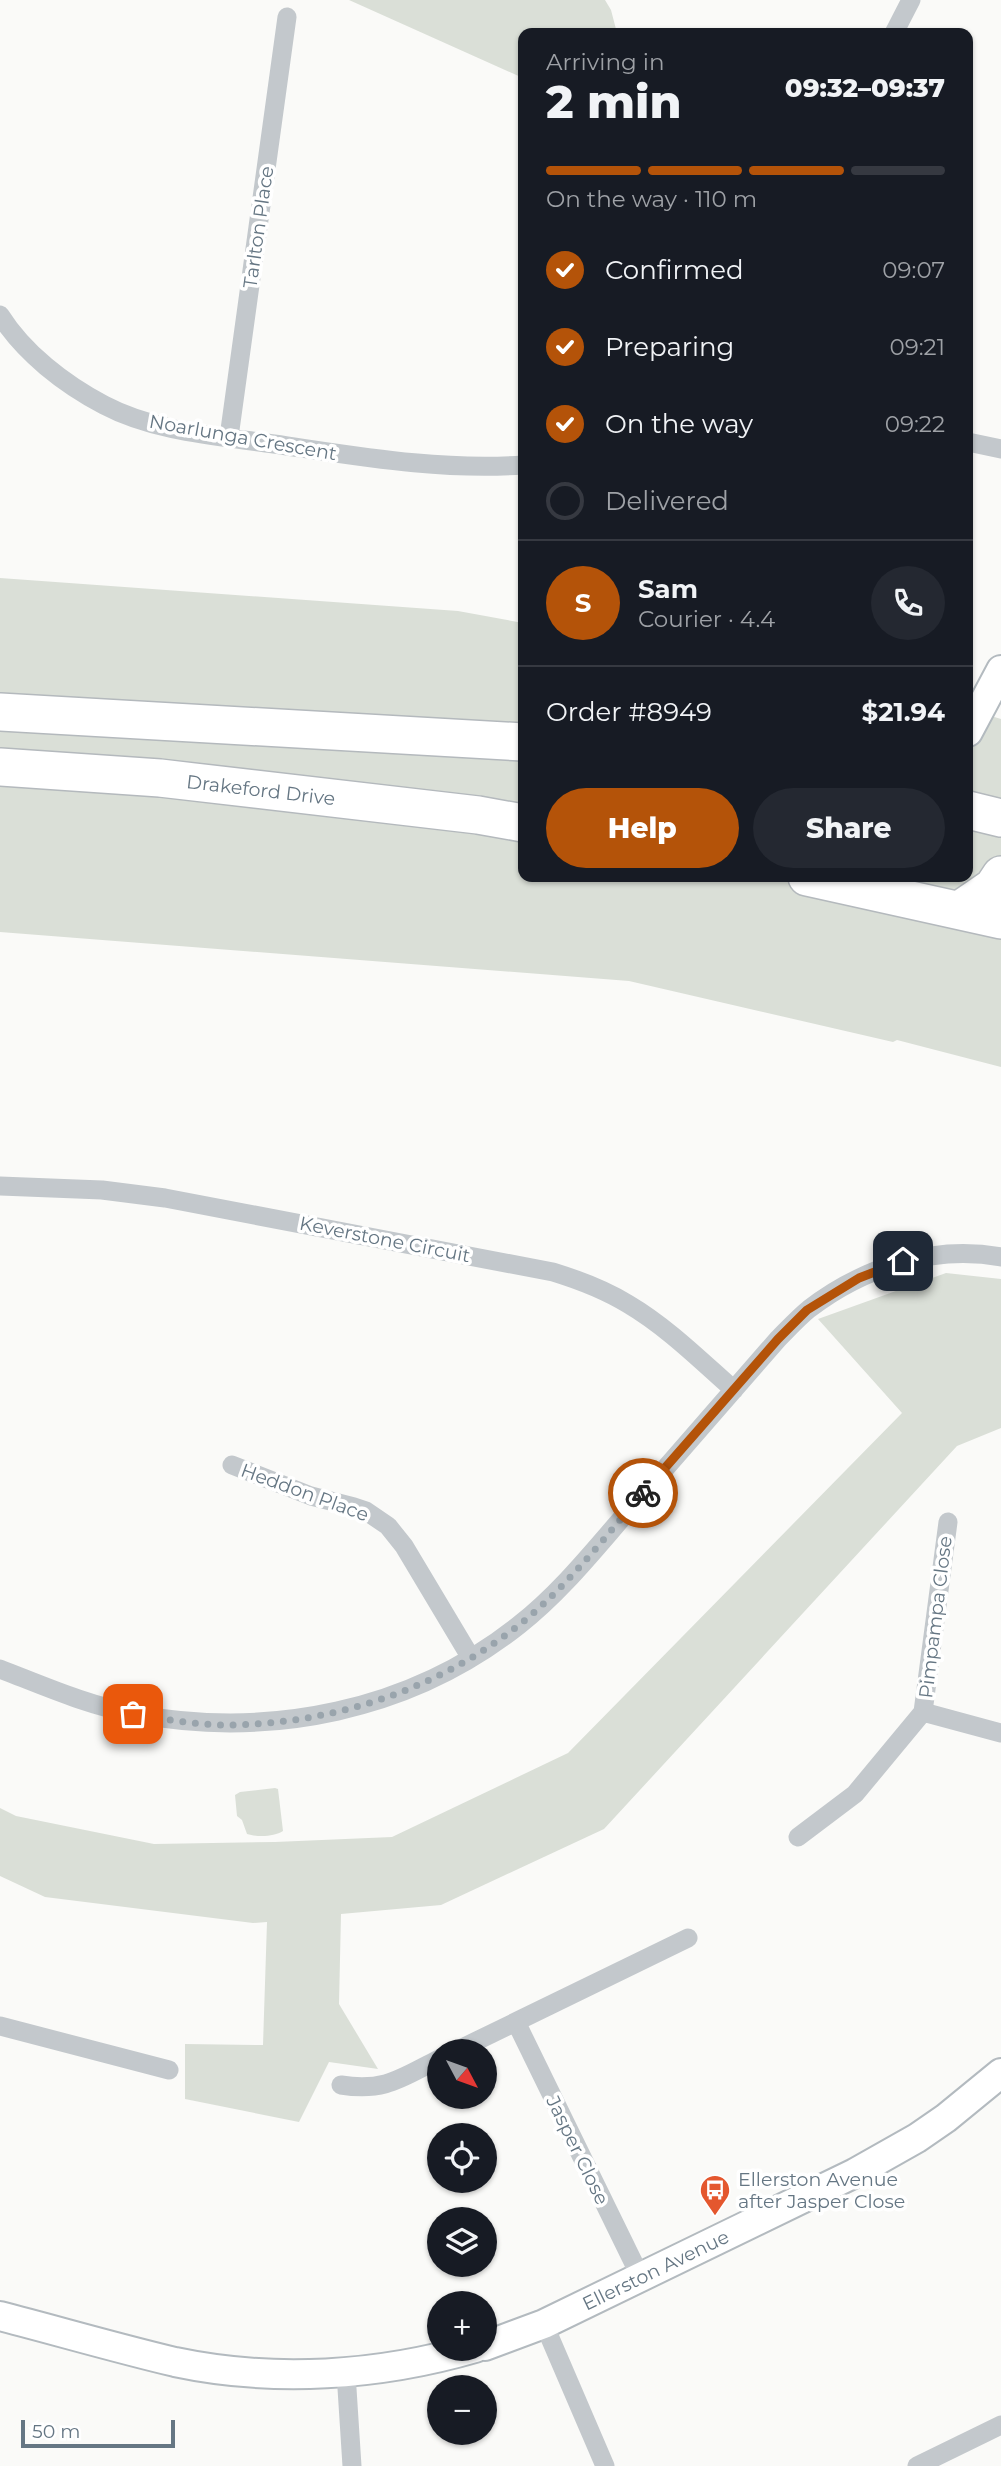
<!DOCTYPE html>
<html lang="en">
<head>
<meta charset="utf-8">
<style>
	:root { --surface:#171b24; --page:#242831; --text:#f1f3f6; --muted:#9ea1a6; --line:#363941; --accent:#b45309 }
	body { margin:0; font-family:Montserrat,sans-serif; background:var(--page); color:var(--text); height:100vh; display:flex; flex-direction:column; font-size:26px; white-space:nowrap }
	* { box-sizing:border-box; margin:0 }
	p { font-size:23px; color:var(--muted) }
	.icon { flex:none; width:38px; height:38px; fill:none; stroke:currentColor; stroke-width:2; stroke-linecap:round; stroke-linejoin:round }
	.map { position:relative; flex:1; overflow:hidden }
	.details { position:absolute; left:518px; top:28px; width:455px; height:854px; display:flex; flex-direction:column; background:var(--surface); border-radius:14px; box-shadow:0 2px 5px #0004 }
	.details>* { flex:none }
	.needle { width:46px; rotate:131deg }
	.fabs { position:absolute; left:427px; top:2039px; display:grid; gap:14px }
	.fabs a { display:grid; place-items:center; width:70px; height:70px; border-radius:50%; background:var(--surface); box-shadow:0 2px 5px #0004; font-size:35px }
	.scale { position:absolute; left:21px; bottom:18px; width:154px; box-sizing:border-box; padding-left:7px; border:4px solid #657683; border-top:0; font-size:19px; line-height:24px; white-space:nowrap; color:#657683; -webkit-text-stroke:5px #fff; paint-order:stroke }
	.pin { position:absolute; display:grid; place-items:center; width:60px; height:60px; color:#fff; margin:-30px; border-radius:14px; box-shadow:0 4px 10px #0006 }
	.courier { position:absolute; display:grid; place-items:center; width:70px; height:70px; margin:-35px; border:5px solid #b45309; border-radius:50%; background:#fff; color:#222; box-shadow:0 2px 9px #0007 }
	.headline em { font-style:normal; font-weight:800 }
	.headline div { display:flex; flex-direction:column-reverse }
	.headline { display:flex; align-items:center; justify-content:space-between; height:119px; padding:0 28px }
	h1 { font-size:46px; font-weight:800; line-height:52px }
	.bar { display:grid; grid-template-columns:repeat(4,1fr); gap:10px 7px; align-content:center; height:84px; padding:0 28px }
	.bar i { height:9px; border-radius:5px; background:var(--line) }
	.bar .current { background:var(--accent) }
	.bar p { grid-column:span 4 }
	.line { display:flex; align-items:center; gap:18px; padding:0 28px; border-top:2px solid var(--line) }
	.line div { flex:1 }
	.round { display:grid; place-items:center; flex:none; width:74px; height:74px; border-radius:37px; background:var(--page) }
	ol { padding:0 28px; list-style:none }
	li { display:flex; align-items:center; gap:21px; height:77px }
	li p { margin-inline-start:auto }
	li .icon { padding:7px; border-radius:50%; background:var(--accent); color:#fff; stroke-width:4 }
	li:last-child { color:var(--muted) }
	li i { width:38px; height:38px; border:4px solid var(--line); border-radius:50% }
	.button { display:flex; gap:14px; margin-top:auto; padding:14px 28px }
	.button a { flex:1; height:80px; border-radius:42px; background:var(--accent); color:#fff; font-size:28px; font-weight:800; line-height:80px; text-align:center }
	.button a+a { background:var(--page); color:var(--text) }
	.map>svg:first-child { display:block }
	.green { fill:#dadfd7 }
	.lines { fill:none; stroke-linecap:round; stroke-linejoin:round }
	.secondary-casing { stroke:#b3babf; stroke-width:32 }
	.highway-casing { stroke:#b4b9bd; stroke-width:40 }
	.street { stroke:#c3c8cc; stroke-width:19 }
	.secondary { stroke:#fff; stroke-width:28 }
	.highway { stroke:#fff; stroke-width:37 }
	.done { stroke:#99a4ac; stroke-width:7; stroke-dasharray:0 12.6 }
	.route { stroke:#b45309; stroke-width:9 }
	.labels { text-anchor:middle; stroke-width:7; stroke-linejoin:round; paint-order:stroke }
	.street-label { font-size:19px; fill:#657683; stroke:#fff }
	.poi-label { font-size:19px; fill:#657683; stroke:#fff; text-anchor:start }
</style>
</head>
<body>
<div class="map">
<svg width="1001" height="2466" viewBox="0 0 1001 2466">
	<rect width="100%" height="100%" fill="#fafaf8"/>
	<path class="green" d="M 349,0 L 605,0 L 611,10 L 617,33 L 523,33 L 523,78 Z
		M 0,578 L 458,611 L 523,623 L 523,877 L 968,877 L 968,709 L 1001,719 L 1001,1067 L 897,1040 L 893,1042 L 629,981 L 0,932 Z
		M 946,1273 L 1001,1279 L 1001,1428 L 957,1446 L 604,1829 L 441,1905 L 341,1914 L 339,2004 L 378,2069 L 329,2062 L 299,2122 L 185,2099 L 185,2044 L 263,2045 L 267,1922 L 253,1923 L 45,1897 L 0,1876 L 0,1808 L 16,1816 L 154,1844 L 275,1842 L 392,1837 L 568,1753 L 902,1413 L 818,1319 Z
		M 275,1788 L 278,1789 L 283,1831 C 274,1837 257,1837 247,1834 L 242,1820 L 237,1816 L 235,1795 L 240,1792 Z"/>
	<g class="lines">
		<g class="secondary-casing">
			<g id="secondary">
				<path d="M 968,732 L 1001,670"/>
				<path d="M 0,2316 C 58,2331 116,2348 175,2362 C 274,2383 379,2376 475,2348"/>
				<path id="s1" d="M 485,2346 L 544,2324 L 855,2173 L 917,2138 L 946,2118 L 1001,2073"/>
			</g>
		</g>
		<g class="highway-casing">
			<g id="highway">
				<path d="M 0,712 L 523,742"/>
				<path id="s2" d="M 0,767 L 160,778 L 478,815 L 523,823"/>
				<path d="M 968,810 L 1001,818"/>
				<path d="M 807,877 L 1001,920"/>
				<path d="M 961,909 L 993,887 L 1001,875"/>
			</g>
		</g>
		<path class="street" d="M 894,33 L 911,0
			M 0,315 C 24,353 64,384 104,405 C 155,432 218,436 274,444 C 357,456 440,471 523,465
			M 229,437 L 287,17
			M 968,442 L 1001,449
			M 0,1186 L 102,1190 L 165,1198 L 553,1272 C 579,1280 605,1290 628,1304 C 667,1327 700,1360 734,1390
			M 232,1465 L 311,1496 L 354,1507 L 366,1511 L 388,1526 L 404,1546 L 471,1658
			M 0,1669 C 44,1686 89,1706 135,1714 C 270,1739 411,1711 519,1625 C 561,1592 594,1550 629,1510 C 678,1453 728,1396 778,1339 C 788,1329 798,1318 809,1309 C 862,1268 934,1244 1001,1257
			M 923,1712 L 1001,1733
			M 798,1837 L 855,1794 L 923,1712 L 948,1522
			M 516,2022 L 641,2278
			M 0,2026 L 169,2070
			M 456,2051 L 688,1938
			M 341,2085 C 385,2092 401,2078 439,2059
			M 544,2324 L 605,2466
			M 346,2373 L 352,2466
			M 917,2466 L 1001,2425"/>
		<use href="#secondary" class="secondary"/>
		<use href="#highway" class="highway"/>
	</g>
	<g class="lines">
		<path class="done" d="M 133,1714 C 164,1719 196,1725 228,1725 C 332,1724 437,1690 519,1625 C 567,1587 604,1538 643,1493"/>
		<path class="route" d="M 643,1493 L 778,1339 L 807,1310 L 859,1278 L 903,1261"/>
	</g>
	<defs>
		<g id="bus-pin" transform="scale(1.575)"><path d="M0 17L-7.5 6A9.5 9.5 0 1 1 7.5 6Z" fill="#e4572e" stroke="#fff"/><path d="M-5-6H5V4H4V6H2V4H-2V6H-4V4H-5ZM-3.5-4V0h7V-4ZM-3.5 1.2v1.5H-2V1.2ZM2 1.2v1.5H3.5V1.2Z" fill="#fff"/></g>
	</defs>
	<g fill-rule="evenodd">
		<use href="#bus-pin" x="715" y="2190"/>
	</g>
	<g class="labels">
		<g class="street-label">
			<text transform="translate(258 227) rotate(-82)" y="7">Tarlton Place</text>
			<text transform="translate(243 437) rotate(10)" y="7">Noarlunga Crescent</text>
			<text dy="7" stroke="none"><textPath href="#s2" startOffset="262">Drakeford Drive</textPath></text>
			<text transform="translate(385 1239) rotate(11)" y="7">Keverstone Circuit</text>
			<text transform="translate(305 1492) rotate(20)" y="7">Heddon Place</text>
			<text transform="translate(935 1617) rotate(-83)" y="7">Pimpampa Close</text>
			<text transform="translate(578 2150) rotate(64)" y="7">Jasper Close</text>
			<text dy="7" stroke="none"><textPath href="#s1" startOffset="187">Ellerston Avenue</textPath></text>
		</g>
		<g class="poi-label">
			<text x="738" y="2186">Ellerston Avenue<tspan x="738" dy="22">after Jasper Close</tspan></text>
		</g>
	</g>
</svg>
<div class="fabs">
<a><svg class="needle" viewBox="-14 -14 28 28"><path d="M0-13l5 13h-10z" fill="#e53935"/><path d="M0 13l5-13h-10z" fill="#9ea1a6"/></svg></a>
<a><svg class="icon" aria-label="locate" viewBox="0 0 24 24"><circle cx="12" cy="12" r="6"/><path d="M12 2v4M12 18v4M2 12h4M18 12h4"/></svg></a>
<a><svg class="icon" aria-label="layers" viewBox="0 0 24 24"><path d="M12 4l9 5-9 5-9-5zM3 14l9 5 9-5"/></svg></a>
<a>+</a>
<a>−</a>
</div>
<div class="scale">50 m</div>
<div class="pin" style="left:133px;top:1714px;background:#ea580c"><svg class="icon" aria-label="bag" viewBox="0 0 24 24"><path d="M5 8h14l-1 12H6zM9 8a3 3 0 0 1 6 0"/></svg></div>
<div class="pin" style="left:903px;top:1261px;background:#1f2937"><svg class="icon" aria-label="home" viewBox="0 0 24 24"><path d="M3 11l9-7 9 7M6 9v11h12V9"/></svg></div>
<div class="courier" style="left:643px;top:1493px"><svg class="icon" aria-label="bike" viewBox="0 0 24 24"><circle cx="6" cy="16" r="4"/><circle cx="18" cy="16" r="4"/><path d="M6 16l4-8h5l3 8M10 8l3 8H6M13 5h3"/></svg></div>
<section class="details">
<div class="headline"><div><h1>2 min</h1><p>Arriving in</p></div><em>09:32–09:37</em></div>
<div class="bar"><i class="current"></i><i class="current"></i><i class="current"></i><i></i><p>On the way · 110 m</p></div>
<ol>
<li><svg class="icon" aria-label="check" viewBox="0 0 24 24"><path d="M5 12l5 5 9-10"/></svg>Confirmed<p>09:07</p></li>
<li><svg class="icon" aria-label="check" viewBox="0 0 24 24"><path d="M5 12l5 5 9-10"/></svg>Preparing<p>09:21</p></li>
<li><svg class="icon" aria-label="check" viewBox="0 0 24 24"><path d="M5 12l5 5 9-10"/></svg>On the way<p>09:22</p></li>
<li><i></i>Delivered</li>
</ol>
<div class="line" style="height:126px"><b class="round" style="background:var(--accent);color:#fff">S</b><div><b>Sam</b><p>Courier · 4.4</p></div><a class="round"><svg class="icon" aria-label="phone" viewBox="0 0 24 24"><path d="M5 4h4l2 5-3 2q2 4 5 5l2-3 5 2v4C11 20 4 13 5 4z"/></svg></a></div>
<div class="line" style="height:91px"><div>Order #8949</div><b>$21.94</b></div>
<div class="button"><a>Help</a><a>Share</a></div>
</section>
</div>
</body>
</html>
